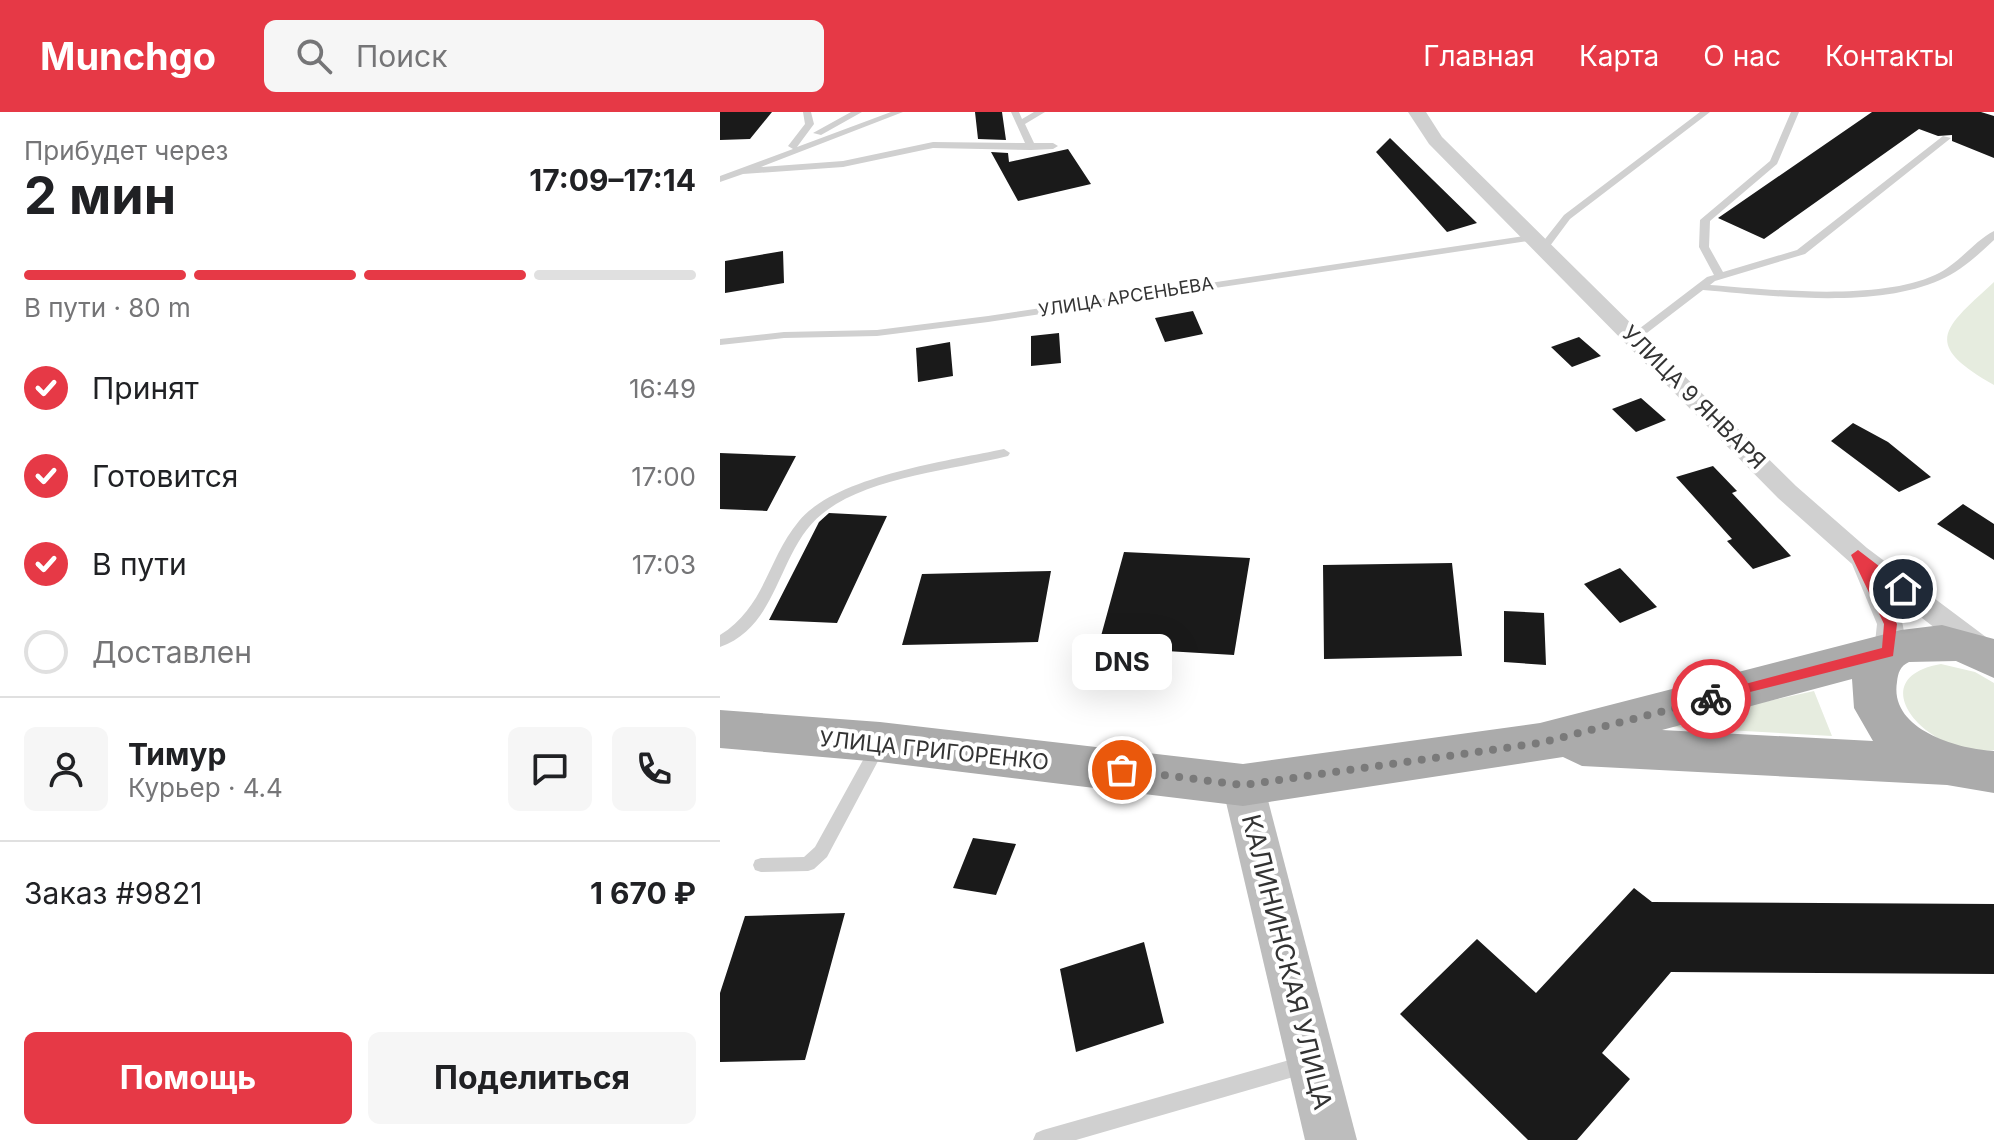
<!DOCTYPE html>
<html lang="ru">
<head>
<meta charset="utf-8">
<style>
	:root { --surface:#fff; --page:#f6f6f6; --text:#202124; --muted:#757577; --line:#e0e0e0; --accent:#e63946 }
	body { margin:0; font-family:Inter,sans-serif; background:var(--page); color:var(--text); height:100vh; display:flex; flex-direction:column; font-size:30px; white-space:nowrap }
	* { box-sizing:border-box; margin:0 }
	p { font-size:26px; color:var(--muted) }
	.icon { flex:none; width:44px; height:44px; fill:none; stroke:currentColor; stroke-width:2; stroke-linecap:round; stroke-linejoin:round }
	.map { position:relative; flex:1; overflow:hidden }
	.side { display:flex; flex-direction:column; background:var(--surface); width:720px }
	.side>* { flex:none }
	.pin { position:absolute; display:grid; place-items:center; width:68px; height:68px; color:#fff; margin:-34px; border:4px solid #fff; border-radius:50%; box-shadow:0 2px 8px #0007 }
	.courier { position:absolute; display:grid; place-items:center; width:80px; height:80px; margin:-40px; border:6px solid #e63946; border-radius:50%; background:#fff; color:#222; box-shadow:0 2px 10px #0007 }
	.bubble { position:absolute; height:56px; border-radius:12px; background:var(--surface); box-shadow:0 8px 32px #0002; font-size:26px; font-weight:700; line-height:56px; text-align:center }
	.overview em { font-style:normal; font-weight:700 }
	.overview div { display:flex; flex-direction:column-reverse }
	.overview { display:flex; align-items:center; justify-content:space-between; height:136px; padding:0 24px }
	h1 { font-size:52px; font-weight:700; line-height:60px }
	.bar { display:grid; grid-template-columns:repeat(4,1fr); gap:12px 8px; align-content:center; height:96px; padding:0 24px }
	.bar i { height:10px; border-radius:6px; background:var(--line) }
	.bar .current { background:var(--accent) }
	.bar p { grid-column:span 4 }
	.line { display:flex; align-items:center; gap:20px; padding:0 24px; border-top:2px solid var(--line) }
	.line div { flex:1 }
	.round { display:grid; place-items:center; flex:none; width:84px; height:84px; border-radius:12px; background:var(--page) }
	ol { padding:0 24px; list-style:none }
	li { display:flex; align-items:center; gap:24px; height:88px }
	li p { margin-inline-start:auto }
	li .icon { padding:8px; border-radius:50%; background:var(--accent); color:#fff; stroke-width:4 }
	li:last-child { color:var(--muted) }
	li i { width:44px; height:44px; border:4px solid var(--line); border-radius:50% }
	.button { display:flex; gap:16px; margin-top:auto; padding:16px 24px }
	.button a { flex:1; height:92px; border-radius:12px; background:var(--accent); color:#fff; font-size:32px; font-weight:700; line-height:92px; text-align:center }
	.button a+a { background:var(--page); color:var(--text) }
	header { display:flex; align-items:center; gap:48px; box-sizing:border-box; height:112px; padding:0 40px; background:var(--accent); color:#fff }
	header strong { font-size:38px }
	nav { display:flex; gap:44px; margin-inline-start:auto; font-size:28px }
	.search { width:560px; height:72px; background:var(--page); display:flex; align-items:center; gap:20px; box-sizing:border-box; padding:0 28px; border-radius:12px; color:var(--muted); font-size:30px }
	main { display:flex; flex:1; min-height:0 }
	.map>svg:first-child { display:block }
	.green { fill:#e6ecdf }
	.building { fill:#1a1a1a }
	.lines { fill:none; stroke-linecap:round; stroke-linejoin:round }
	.lane { fill:#d0d0d0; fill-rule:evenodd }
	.street { fill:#d0d0d0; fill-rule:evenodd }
	.secondary { fill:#bdbdbd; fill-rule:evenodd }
	.primary { fill:#ababab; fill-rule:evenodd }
	.route { fill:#e63946 }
	.done { stroke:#7a7a7a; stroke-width:8; stroke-dasharray:0 14.4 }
	.labels { text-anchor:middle; stroke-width:8; stroke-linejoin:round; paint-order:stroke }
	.far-street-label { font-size:18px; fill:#333; stroke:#fff }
	.street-label { font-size:22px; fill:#333; stroke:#fff }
	.near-street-label { font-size:26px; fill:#333; stroke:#fff }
</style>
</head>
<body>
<header>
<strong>Munchgo</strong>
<div class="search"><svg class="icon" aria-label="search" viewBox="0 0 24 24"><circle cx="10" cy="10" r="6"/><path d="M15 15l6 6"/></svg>Поиск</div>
<nav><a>Главная</a><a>Карта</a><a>О нас</a><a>Контакты</a></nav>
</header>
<main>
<section class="side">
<div class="overview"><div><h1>2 мин</h1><p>Прибудет через</p></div><em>17:09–17:14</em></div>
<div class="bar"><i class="current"></i><i class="current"></i><i class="current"></i><i></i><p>В пути · 80 m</p></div>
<ol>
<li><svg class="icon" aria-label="check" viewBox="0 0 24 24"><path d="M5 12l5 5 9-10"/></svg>Принят<p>16:49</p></li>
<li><svg class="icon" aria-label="check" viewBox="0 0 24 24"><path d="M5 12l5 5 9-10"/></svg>Готовится<p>17:00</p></li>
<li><svg class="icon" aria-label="check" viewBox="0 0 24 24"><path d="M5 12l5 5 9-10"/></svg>В пути<p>17:03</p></li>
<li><i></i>Доставлен</li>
</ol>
<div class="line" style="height:144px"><a class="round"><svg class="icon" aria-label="person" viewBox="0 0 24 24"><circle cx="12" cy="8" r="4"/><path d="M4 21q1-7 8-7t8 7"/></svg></a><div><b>Тимур</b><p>Курьер · 4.4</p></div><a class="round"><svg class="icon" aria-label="chat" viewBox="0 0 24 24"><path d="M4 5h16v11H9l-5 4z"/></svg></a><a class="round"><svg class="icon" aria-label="phone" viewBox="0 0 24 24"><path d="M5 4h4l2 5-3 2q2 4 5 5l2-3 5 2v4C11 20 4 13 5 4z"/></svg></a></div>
<div class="line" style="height:104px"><div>Заказ #9821</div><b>1 670 ₽</b></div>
<div class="button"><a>Помощь</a><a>Поделиться</a></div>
</section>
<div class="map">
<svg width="1274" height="1028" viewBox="0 0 1274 1028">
	<rect width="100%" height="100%" fill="#fff"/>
	<path class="green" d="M 1274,170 L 1274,273 C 1201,232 1223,217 1274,170 Z
		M 1221,552 L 1255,560 L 1274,571 L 1274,638 C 1212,648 1136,567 1221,552 Z
		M 1094,579 L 1112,624 L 935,614 Z"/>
	<path class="building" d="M 0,0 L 52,0 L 30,27 L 0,28 Z
		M 255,0 L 282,0 L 286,28 L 258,27 Z
		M 1152,0 L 1261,0 L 1274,4 L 1274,46 L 1232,29 L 1232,23 L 1218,24 L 1199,17 L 1044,127 L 998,106 Z
		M 670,26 L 757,111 L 727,120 L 656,40 Z
		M 348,37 L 371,72 L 298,89 L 271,40 L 288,41 L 289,50 Z
		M 63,139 L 64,171 L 5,181 L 5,149 Z
		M 473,199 L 483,222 L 445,230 L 435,206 Z
		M 339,221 L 341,251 L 311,254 L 311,224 Z
		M 859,225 L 881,244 L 852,255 L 831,235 Z
		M 230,230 L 233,264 L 198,270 L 196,236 Z
		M 921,286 L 946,308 L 916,320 L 892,297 Z
		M 1133,311 L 1168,330 L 1211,365 L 1179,380 L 1111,329 Z
		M 0,341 L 76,344 L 47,399 L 0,397 Z
		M 993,354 L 1017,379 L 1012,381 L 1071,444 L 1033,457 L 1007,429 L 1012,427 L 956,365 Z
		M 1243,392 L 1274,412 L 1274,448 L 1217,412 Z
		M 109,401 L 167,404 L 117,511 L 49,508 L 99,410 Z
		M 404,440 L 530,446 L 514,543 L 378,535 Z
		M 732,451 L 742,544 L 604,547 L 603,453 Z
		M 900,456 L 937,495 L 900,511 L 864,472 Z
		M 331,459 L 318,530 L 182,533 L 202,462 Z
		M 784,499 L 824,501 L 826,553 L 784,550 Z
		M 253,726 L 296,732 L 276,783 L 233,776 Z
		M 914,776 L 932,790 L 1274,792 L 1274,862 L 951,860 L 882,941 L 910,967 L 857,1028 L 808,1028 L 680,902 L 757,827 L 816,881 Z
		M 125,801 L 85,948 L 0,950 L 0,881 L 25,804 Z
		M 424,830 L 444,911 L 356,940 L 340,857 Z"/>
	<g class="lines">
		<path class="lane" d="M 83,0 L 91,0 L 94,12 L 77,35 L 171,0 L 183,0 L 41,55 L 123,49 L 213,30 L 305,31 L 291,0 L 299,0 L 302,7 L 314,0 L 325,0 L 305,12 L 314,31 L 333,31 L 338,34 L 333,37 L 311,38 L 213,36 L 123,55 L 23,62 L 0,70 L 0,64 L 73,37 L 68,34 L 85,12 Z
			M 131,0 L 142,0 L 101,23 L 93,21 Z
			M 980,0 L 990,0 L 850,107 L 827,138 L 819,138 L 818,136 L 844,103 Z
			M 1071,0 L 1079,0 L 1057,52 L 990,109 L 989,135 L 1003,160 L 1077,138 L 1223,24 L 1231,26 L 1085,142 L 995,169 L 990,173 C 1053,178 1158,189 1215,163 C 1239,152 1254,129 1274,119 L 1274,128 C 1258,143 1241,159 1220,168 C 1155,197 1053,184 983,178 L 919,227 L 911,227 L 911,223 L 987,165 L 994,163 L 979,135 L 980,108 L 1050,49 Z
			M 811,123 L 816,126 L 815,128 L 268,210 L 157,224 L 64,226 L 0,233 L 0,227 L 64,220 L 157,218 L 268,204 Z
			M 284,337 L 290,341 L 288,344 C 233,358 147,365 102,402 C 57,438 60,514 0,535 L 0,523 C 46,494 47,447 79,409 C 116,364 228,349 284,337 Z
			M 158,628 L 163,630 L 166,634 L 107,745 L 94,757 L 88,759 L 41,760 L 35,758 L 33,753 L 35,748 L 41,746 L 84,745 L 95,735 L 153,630 Z
			M 587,943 L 594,945 L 596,952 L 594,959 L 587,961 L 356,1028 L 313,1028 L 316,1021 L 323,1018 Z"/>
		<path class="street" d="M 688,0 L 706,0 L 722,25 L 1076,374 L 1147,436 L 1274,531 L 1274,557 L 1264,554 L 1171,482 C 1181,504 1191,524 1178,548 L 1168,551 L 1158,548 L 1154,540 L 1157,512 L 1132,452 L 1058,386 L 709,32 Z"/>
		<path class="secondary" d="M 523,655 L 538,660 L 544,673 L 637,1028 L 585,1028 L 502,673 L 508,660 Z"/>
		<path class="primary" d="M 1222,513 L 1274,527 L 1274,566 L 1236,549 L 1189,550 C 1180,554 1178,561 1177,570 C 1169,618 1239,637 1274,639 L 1274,681 L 1227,673 L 862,654 L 843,645 L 523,694 L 160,650 L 0,636 L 0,598 L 160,610 L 523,652 L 820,611 L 1181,518 ZM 1132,567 L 1134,596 L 1153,629 L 942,618 Z"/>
	</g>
	<path class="route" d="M 1138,438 L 1189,477 L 1179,481 L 1152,461 L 1177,512 L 1173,544 L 986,591 L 984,587 L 991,581 L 1162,536 L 1164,512 L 1131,443 Z"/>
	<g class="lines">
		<path class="done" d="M 402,658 L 523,673 L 820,631 L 991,587"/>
	</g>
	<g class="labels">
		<g class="far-street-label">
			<text transform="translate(406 185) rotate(-9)" y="6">УЛИЦА АРСЕНЬЕВА</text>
		</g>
		<g class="street-label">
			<text transform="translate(974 285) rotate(45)" y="8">УЛИЦА 9 ЯНВАРЯ</text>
			<text transform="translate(214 638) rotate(6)" y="8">УЛИЦА ГРИГОРЕНКО</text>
		</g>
		<g class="near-street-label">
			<text transform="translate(567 850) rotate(76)" y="9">КАЛИНИНСКАЯ УЛИЦА</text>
		</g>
	</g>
</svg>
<div class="pin" style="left:402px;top:658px;background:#ea580c"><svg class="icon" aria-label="bag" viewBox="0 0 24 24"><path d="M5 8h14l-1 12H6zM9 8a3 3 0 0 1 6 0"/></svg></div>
<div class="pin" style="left:1183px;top:477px;background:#1f2937"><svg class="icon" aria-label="home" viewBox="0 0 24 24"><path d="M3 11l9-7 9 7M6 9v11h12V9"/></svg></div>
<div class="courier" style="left:991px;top:587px"><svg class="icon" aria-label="bike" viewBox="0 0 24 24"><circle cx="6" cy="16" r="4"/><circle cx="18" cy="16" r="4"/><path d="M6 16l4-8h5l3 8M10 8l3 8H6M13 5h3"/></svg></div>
<div class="bubble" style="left:352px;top:522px;width:100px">DNS</div>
</div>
</main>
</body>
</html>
